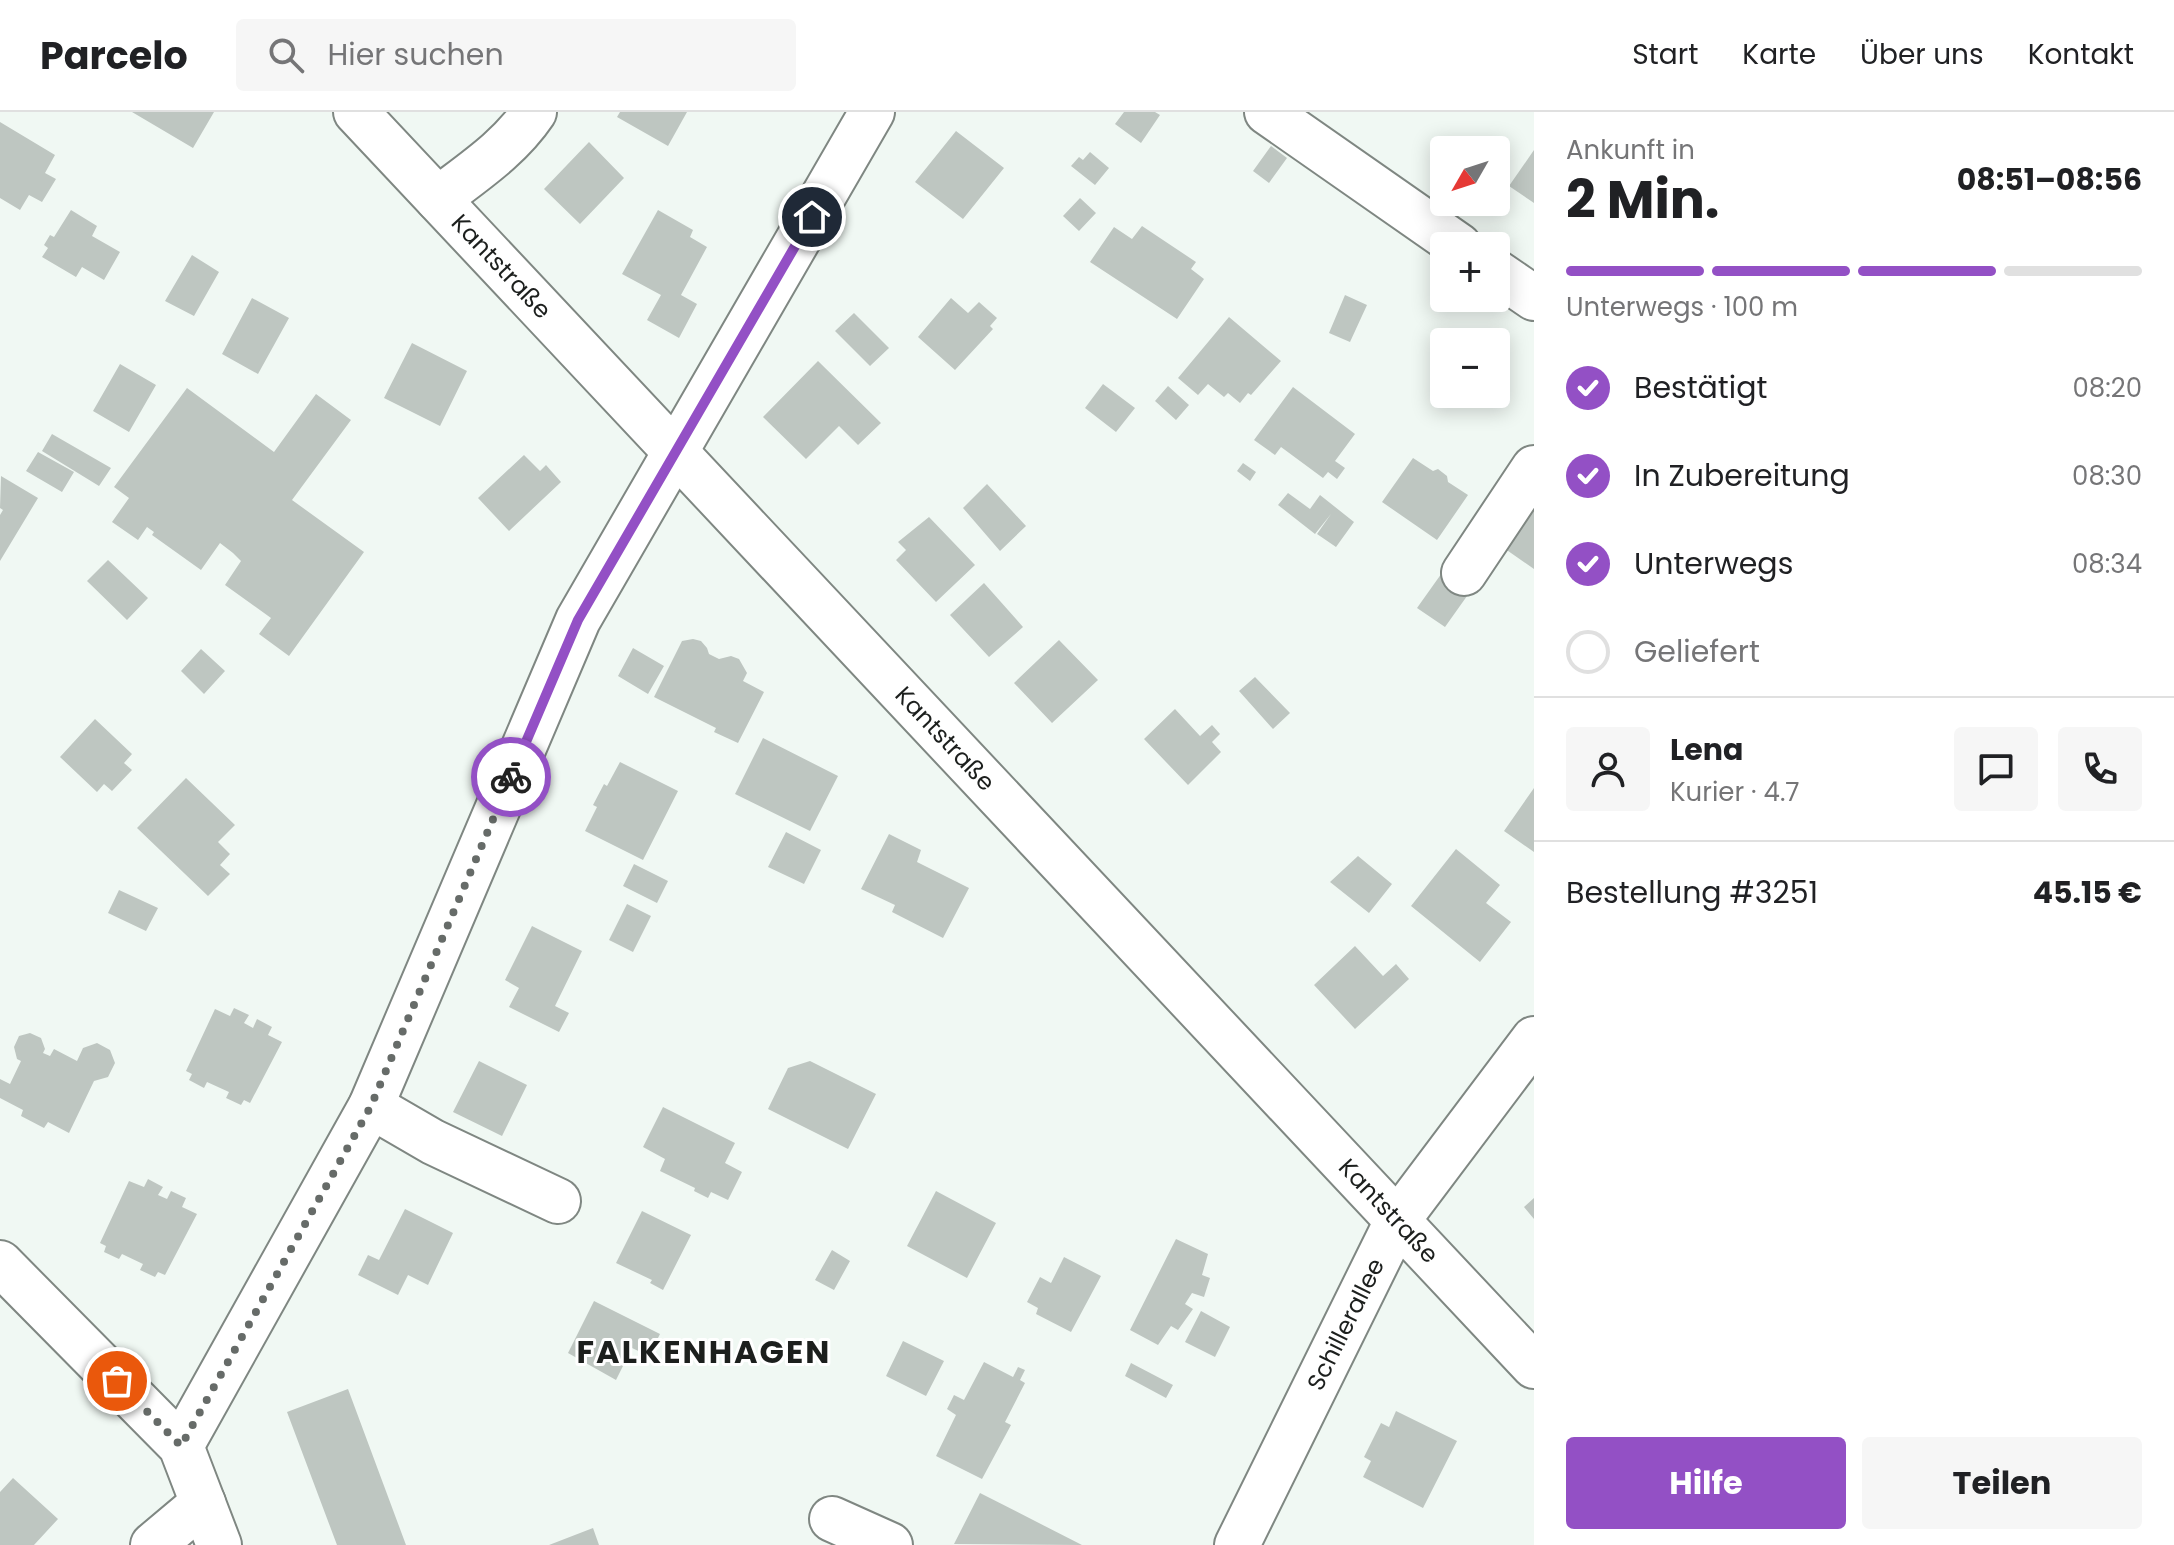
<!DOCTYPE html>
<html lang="de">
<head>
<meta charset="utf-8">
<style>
	:root { --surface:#fff; --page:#f6f6f6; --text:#202124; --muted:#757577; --line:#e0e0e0; --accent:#9350c5 }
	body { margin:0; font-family:Poppins,sans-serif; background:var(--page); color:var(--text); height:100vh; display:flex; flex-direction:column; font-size:30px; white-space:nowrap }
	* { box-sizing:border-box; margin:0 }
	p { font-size:26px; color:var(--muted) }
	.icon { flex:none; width:44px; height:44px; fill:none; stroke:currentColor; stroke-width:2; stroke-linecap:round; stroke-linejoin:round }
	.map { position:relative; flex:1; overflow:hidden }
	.sheet { display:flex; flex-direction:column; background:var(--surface); width:640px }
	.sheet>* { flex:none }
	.needle { width:52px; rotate:231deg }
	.fabs { position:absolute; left:1430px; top:24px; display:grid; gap:16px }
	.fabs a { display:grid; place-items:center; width:80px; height:80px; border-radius:8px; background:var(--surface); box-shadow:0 4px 20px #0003; font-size:40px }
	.pin { position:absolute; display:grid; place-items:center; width:68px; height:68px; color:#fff; margin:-34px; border:4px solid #fff; border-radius:50%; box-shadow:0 2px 8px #0007 }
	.courier { position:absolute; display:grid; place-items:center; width:80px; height:80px; margin:-40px; border:6px solid #9350c5; border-radius:50%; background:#fff; color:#222; box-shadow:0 2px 10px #0007 }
	.summary em { font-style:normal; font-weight:700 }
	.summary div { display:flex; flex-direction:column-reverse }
	.summary { display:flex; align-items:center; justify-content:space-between; height:136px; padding:0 32px }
	h1 { font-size:52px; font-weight:700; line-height:60px }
	.bar { display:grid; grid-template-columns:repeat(4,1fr); gap:12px 8px; align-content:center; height:96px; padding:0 32px }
	.bar i { height:10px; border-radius:6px; background:var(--line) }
	.bar .selected { background:var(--accent) }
	.bar p { grid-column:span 4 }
	.line { display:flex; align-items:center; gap:20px; padding:0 32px; border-top:2px solid var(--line) }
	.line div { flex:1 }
	.round { display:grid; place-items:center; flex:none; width:84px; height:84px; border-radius:8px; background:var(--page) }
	ol { padding:0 32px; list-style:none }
	li { display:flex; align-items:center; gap:24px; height:88px }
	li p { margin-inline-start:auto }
	li .icon { padding:8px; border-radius:50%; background:var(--accent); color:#fff; stroke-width:4 }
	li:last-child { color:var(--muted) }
	li i { width:44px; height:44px; border:4px solid var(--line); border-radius:50% }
	.button { display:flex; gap:16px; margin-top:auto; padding:16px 32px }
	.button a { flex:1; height:92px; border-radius:8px; background:var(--accent); color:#fff; font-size:32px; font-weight:700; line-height:92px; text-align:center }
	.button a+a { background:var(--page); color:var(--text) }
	header { display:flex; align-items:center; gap:48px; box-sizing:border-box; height:112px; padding:0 40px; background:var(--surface); border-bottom:2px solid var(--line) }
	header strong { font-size:38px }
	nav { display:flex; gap:44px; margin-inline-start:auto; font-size:28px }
	.search { width:560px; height:72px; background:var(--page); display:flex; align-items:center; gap:20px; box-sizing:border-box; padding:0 28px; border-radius:8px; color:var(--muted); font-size:30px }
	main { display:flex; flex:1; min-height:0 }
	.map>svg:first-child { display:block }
	.building { fill:#bec6c1 }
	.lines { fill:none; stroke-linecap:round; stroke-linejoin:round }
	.minor-casing { stroke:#7f8782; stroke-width:48 }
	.minor { stroke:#fff; stroke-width:44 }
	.done { stroke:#666b68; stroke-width:8; stroke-dasharray:0 14.4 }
	.route { stroke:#9350c5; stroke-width:10 }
	.labels { text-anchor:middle; stroke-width:6; stroke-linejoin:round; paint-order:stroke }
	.street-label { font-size:24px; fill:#1c1f1d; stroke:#fff }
	.district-label { font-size:32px; font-weight:bold; letter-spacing:2px; fill:#1c1f1d; stroke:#fff }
</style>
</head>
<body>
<header>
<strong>Parcelo</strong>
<div class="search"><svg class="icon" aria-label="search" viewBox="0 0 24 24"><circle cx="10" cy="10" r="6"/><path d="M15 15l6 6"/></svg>Hier suchen</div>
<nav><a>Start</a><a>Karte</a><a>Über uns</a><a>Kontakt</a></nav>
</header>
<main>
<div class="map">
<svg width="1534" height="1433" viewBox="0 0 1534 1433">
	<rect width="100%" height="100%" fill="#f0f8f3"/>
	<path class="building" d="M 132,0 L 214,0 L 193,36 Z
		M 620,0 L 687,0 L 668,34 L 617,5 Z
		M 1124,0 L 1155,0 L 1160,3 L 1141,31 L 1115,12 Z
		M 0,10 L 55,43 L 45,61 L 56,67 L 42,90 L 29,83 L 20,98 L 0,86 Z
		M 956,19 L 1004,56 L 963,107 L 915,70 Z
		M 589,30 L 624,66 L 580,112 L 544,77 Z
		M 1271,34 L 1287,46 L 1269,71 L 1253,59 Z
		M 1534,38 L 1534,91 L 1509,74 Z
		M 1090,40 L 1109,56 L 1095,73 L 1071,54 L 1079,45 L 1083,48 Z
		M 1080,86 L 1096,101 L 1079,119 L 1063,104 Z
		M 71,98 L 97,114 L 92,124 L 120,140 L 104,168 L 82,155 L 76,165 L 42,145 L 48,136 L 44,133 L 50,123 L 54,125 Z
		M 658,98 L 693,118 L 690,125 L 707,135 L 681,183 L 697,192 L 679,226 L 647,208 L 661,183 L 622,162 Z
		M 1142,114 L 1196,150 L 1191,157 L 1204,167 L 1177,207 L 1090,150 L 1114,115 L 1132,127 Z
		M 192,143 L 219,160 L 194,204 L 165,189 Z
		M 1345,183 L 1367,193 L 1350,230 L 1329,221 Z
		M 252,186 L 289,206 L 258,262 L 222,242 Z
		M 951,186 L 968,201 L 979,190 L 997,206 L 990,214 L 993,217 L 955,258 L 918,225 Z
		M 854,201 L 889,236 L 870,254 L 835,219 Z
		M 1229,205 L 1281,249 L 1251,283 L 1248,281 L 1240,291 L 1228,281 L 1224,285 L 1208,272 L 1198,283 L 1178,266 Z
		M 412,231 L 467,259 L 440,314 L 384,286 Z
		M 818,249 L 881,311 L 858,333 L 839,314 L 806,347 L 763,305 Z
		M 120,252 L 156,273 L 129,320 L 93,299 Z
		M 1103,272 L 1135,296 L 1116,320 L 1085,296 Z
		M 1168,274 L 1189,293 L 1176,308 L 1155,289 Z
		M 1293,275 L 1355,322 L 1335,349 L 1345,356 L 1337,367 L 1328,360 L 1323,366 L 1281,335 L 1275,343 L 1254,328 Z
		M 187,276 L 274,340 L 316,282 L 351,308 L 292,388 L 364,440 L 289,544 L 259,522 L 271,506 L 225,473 L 241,449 L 233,441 L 220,431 L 201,458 L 152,423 L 154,420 L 147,415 L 138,428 L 112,410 L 129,386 L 114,375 Z
		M 52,322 L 111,356 L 99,374 L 42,339 Z
		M 38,340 L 74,360 L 62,380 L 26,359 Z
		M 524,343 L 540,359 L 546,353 L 561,370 L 509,419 L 478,386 Z
		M 1413,346 L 1433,359 L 1438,357 L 1447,364 L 1448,370 L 1468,383 L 1437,428 L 1382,390 Z
		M 1243,351 L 1256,360 L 1250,369 L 1237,359 Z
		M 1,364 L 38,386 L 0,449 L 0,403 L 3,398 L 0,396 Z
		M 987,372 L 1026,414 L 1000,439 L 963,396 Z
		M 1288,381 L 1310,397 L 1320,383 L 1354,410 L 1336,435 L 1317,422 L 1331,402 L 1315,422 L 1278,393 Z
		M 1534,387 L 1534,457 L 1501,434 Z
		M 929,405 L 975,453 L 936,490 L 896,448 L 906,438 L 898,430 Z
		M 108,448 L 148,486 L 127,508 L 87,469 Z
		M 1444,458 L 1472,477 L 1445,515 L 1417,496 Z
		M 984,471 L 1023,515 L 989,545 L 950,503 Z
		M 693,527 L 701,529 L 707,536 L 709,542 L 719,547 L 731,544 L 739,547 L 747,561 L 743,569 L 764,580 L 738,631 L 714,620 L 716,616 L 654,585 L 682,529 Z
		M 1059,528 L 1098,568 L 1052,611 L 1014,571 Z
		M 633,536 L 664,554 L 648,582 L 618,564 Z
		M 201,537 L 225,559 L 204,582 L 181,559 Z
		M 1255,565 L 1290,601 L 1273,617 L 1239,579 Z
		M 1175,597 L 1200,624 L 1212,613 L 1220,622 L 1212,630 L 1221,640 L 1188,673 L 1144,627 Z
		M 95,607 L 132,642 L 124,651 L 132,658 L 112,679 L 104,672 L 97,680 L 60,645 Z
		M 763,626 L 838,664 L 810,719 L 735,682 Z
		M 620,650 L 678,679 L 643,748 L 585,719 L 597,695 L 593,693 L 604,672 L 607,674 Z
		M 186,666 L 235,713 L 218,730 L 230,742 L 220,753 L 230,762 L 208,784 L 137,716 Z
		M 1534,676 L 1534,740 L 1504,719 Z
		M 786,720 L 821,738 L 804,772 L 768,755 Z
		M 889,722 L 921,738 L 917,750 L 969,776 L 943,826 L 892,800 L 895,793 L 861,777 Z
		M 1456,737 L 1500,773 L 1486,791 L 1511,810 L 1480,850 L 1411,794 Z
		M 1358,744 L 1392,772 L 1369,801 L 1330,770 Z
		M 634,752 L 668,769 L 657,791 L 623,774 Z
		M 119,778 L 158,796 L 146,819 L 108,801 Z
		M 627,792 L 651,804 L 633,840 L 609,828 Z
		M 532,814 L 582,839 L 555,894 L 569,901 L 559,920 L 509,895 L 519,876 L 505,868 Z
		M 1355,834 L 1383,864 L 1396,852 L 1409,867 L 1355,917 L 1314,873 Z
		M 234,896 L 249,903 L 244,911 L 253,916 L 257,907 L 272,915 L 268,923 L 282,930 L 250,991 L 244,988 L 241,993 L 226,986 L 229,980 L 207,970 L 204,976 L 189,968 L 192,962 L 186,959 L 215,897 L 230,904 Z
		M 30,921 L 41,926 L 45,937 L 43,941 L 50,944 L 54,937 L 77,949 L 83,936 L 97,931 L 110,938 L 115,951 L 108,965 L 94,969 L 69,1021 L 48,1010 L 44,1016 L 21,1004 L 23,998 L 0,986 L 0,967 L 10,972 L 21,949 L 17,947 L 14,935 L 19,924 Z
		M 479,949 L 527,973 L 502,1024 L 453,1000 Z
		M 810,949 L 876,982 L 848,1037 L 768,997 L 788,956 Z
		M 663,995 L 735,1031 L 725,1051 L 742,1060 L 728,1088 L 711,1080 L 708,1086 L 694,1079 L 695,1076 L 660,1059 L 665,1047 L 643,1035 Z
		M 148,1067 L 163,1075 L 158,1083 L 167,1087 L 171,1079 L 186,1086 L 182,1095 L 197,1102 L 165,1163 L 158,1160 L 155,1165 L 140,1158 L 143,1152 L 122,1142 L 119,1147 L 104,1140 L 106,1134 L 100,1131 L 129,1069 L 144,1075 Z
		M 936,1079 L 996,1111 L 967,1166 L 907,1134 Z
		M 1534,1086 L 1534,1107 L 1524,1095 Z
		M 405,1097 L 453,1121 L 428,1173 L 408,1163 L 398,1183 L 358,1163 L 368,1143 L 379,1148 Z
		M 642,1099 L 691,1123 L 663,1178 L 650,1171 L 652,1168 L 616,1151 Z
		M 1176,1127 L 1208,1142 L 1202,1163 L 1210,1166 L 1204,1185 L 1192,1181 L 1185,1192 L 1193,1197 L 1178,1218 L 1171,1214 L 1158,1233 L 1130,1218 Z
		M 832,1138 L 850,1149 L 834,1178 L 815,1168 Z
		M 1064,1145 L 1101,1164 L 1071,1220 L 1036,1202 L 1038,1196 L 1027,1190 L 1040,1165 L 1051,1171 Z
		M 594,1189 L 660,1222 L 649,1244 L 632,1236 L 616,1268 L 568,1241 Z
		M 1201,1199 L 1230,1215 L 1215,1245 L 1185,1230 Z
		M 903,1229 L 944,1249 L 926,1284 L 886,1264 Z
		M 984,1250 L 1013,1265 L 1018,1255 L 1025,1258 L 1020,1268 L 1025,1271 L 1005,1310 L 1011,1313 L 982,1367 L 936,1344 L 956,1303 L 947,1297 L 954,1283 L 964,1288 Z
		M 1131,1251 L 1173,1273 L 1166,1286 L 1125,1264 Z
		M 348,1277 L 406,1433 L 337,1433 L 287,1300 Z
		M 1396,1299 L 1457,1329 L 1423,1396 L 1363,1365 L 1371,1349 L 1364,1345 L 1381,1311 L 1389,1315 Z
		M 13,1366 L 58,1407 L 34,1433 L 0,1433 L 0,1380 Z
		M 980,1381 L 1082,1433 L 954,1432 Z
		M 593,1416 L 599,1433 L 549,1433 Z"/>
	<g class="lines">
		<g class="minor-casing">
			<g id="minor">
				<path id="s1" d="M 356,0 L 1534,1254"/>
				<path d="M 1267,0 L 1459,134"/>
				<path d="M 438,87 C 473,60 509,37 534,0"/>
				<path d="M 1496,160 L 1534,186"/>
				<path d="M 1464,461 L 1534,356"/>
				<path d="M 371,994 L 433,1030 L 558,1089"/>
				<path d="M 0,1151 L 181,1334 L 219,1433"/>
				<path d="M 181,1334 L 371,994 L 578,508 L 872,0"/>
				<path d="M 832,1407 L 890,1433"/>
				<path d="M 153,1433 L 203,1391"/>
				<path id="s2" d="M 1237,1433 L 1397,1109 L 1534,927"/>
			</g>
		</g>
		<use href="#minor" class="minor"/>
	</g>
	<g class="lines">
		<path class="done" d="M 117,1269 L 181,1334 L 371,994 L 511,665"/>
		<path class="route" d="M 511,665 L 578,508 L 812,105"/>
	</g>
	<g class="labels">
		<g class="street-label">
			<text dy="8" stroke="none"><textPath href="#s1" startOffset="212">Kantstraße</textPath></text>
			<text dy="8" stroke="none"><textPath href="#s1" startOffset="860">Kantstraße</textPath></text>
			<text dy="8" stroke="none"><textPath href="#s1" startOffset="1508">Kantstraße</textPath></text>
			<text dy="8" stroke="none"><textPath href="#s2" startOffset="246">Schillerallee</textPath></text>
		</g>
		<g class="district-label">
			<text x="704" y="1251">FALKENHAGEN</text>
		</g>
	</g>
</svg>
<div class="fabs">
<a><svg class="needle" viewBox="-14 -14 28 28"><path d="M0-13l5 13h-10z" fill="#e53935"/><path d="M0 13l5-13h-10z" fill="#757577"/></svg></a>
<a>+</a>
<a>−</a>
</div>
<div class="pin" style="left:117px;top:1269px;background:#ea580c"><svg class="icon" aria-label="bag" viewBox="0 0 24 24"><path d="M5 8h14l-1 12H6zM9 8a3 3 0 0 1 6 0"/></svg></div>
<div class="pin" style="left:812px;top:105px;background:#1f2937"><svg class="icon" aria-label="home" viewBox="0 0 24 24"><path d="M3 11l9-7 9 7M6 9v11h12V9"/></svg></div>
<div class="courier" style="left:511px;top:665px"><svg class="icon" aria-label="bike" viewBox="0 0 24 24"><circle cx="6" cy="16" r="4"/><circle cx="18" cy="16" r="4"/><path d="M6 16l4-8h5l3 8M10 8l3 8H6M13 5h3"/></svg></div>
</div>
<section class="sheet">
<div class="summary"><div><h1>2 Min.</h1><p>Ankunft in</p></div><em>08:51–08:56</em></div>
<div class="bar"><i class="selected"></i><i class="selected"></i><i class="selected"></i><i></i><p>Unterwegs · 100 m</p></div>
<ol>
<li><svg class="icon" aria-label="check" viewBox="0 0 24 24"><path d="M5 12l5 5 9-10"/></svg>Bestätigt<p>08:20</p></li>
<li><svg class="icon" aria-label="check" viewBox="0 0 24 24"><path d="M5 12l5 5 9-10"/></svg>In Zubereitung<p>08:30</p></li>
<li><svg class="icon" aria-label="check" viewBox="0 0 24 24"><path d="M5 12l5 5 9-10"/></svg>Unterwegs<p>08:34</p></li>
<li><i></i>Geliefert</li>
</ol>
<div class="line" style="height:144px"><a class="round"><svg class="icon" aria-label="person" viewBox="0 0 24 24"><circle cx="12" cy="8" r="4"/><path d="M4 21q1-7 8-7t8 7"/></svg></a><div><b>Lena</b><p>Kurier · 4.7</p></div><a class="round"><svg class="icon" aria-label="chat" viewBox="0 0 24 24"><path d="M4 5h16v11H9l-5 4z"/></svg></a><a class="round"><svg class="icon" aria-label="phone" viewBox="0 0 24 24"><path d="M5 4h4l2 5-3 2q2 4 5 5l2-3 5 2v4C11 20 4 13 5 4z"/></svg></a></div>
<div class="line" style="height:104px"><div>Bestellung #3251</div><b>45.15 €</b></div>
<div class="button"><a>Hilfe</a><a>Teilen</a></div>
</section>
</main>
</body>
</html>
